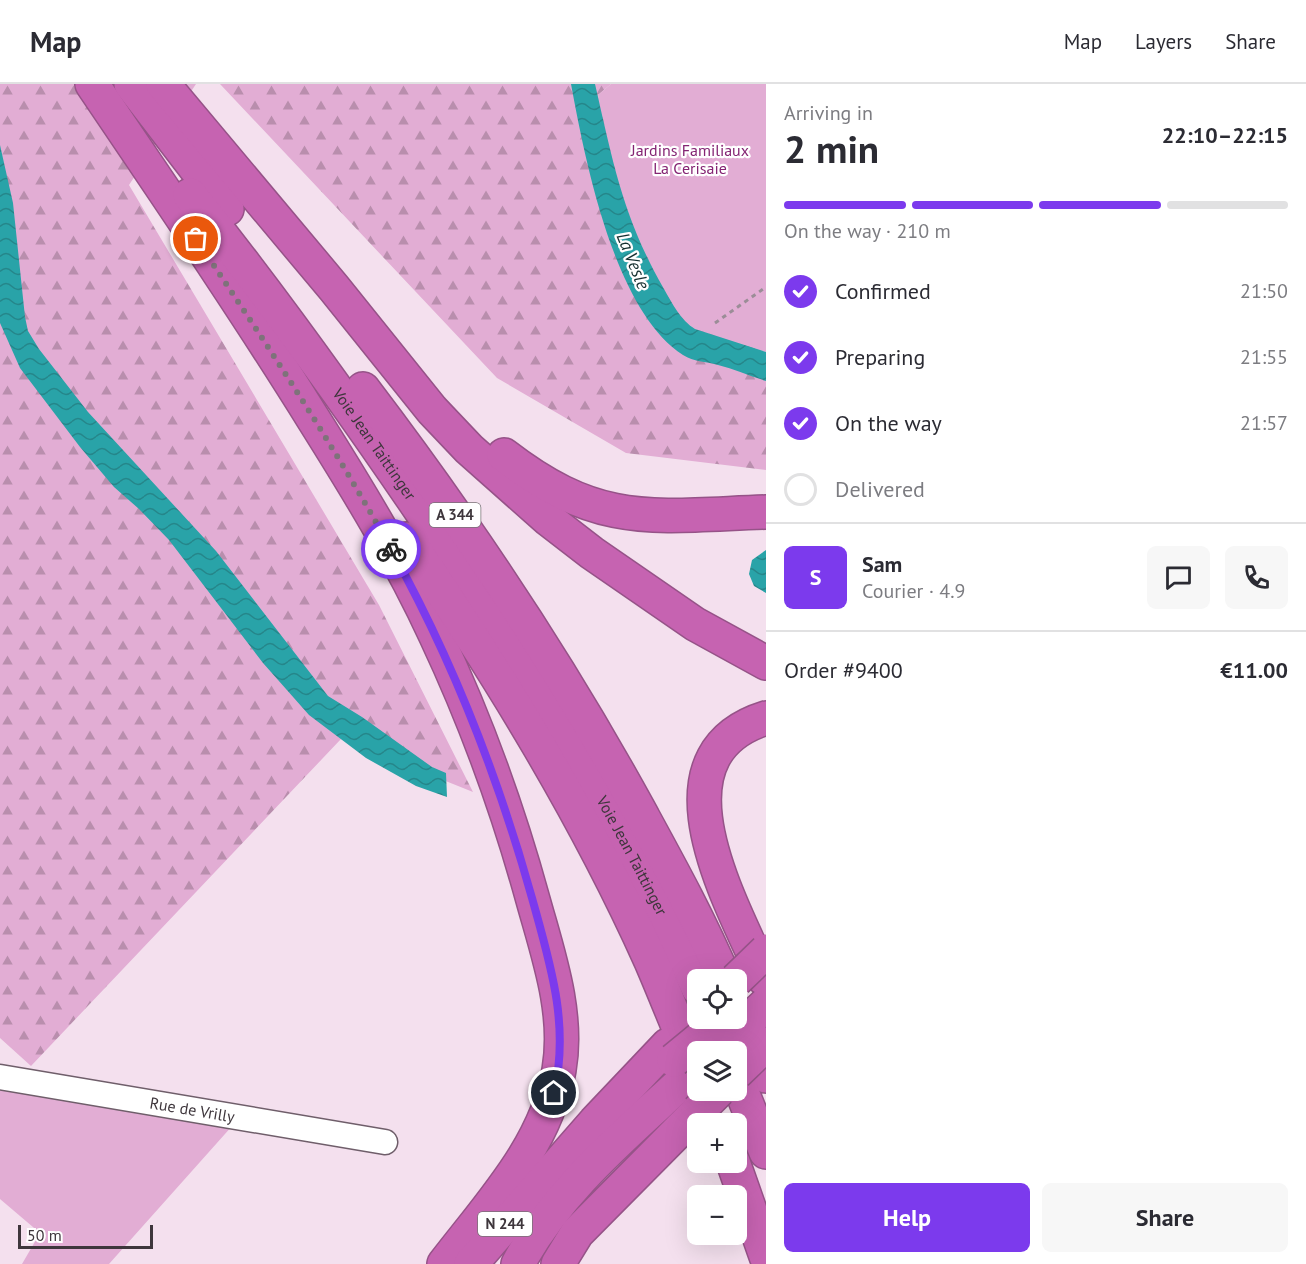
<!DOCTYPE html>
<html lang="en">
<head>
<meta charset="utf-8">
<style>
	:root { --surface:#fff; --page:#f7f7f7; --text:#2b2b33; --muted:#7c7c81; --line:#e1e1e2; --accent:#7c3aed }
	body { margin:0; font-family:"PT Sans",sans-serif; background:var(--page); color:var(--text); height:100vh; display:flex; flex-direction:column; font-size:22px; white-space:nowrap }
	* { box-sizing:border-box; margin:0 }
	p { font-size:20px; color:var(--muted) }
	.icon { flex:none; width:33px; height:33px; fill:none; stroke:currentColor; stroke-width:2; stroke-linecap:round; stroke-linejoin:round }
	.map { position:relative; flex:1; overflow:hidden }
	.side { display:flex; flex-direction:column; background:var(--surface); width:540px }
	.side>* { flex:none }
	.buttons { position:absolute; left:687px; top:885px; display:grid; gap:12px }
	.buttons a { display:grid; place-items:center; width:60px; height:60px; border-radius:9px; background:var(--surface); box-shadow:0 6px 24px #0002; font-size:30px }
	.scale { position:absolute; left:18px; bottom:15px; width:135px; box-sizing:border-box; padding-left:6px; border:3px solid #3e363c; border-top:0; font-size:16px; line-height:21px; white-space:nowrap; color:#3e363c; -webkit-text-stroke:4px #fff; paint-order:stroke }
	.pin { position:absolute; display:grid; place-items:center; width:51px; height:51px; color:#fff; margin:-26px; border:3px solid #fff; border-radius:50%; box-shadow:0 2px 6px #0007 }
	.courier { position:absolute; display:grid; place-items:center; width:60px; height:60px; margin:-30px; border:4px solid #7c3aed; border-radius:50%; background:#fff; color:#222; box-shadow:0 2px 8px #0007 }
	.headline em { font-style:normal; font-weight:800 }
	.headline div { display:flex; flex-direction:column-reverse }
	.headline { display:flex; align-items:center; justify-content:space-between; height:102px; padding:0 18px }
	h1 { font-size:39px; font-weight:800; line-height:45px }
	.bar { display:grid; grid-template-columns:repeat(4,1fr); gap:9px 6px; align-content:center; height:72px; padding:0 18px }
	.bar i { height:8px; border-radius:4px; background:var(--line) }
	.bar .selected { background:var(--accent) }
	.bar p { grid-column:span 4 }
	.line { display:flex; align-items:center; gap:15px; padding:0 18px; border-top:2px solid var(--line) }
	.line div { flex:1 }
	.round { display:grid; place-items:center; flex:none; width:63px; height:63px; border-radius:9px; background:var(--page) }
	ol { padding:0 18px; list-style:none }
	li { display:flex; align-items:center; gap:18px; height:66px }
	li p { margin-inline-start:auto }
	li .icon { padding:6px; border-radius:50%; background:var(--accent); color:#fff; stroke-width:4 }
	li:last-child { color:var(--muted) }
	li i { width:33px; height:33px; border:3px solid var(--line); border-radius:50% }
	.cta { display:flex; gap:12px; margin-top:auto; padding:12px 18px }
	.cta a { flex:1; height:69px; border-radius:9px; background:var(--accent); color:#fff; font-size:24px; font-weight:800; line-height:69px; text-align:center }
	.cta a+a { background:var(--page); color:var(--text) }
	header { display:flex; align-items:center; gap:36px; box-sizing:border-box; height:84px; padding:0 30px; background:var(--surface); border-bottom:2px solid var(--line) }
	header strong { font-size:28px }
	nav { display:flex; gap:33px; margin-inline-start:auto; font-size:21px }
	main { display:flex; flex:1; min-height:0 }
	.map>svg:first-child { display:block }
	.forest { fill:url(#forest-firs) }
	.garden { fill:#e2add4 }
	.water { fill:url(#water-waves) }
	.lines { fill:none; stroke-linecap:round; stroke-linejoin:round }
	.minor-casing { stroke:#6f5e6a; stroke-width:27 }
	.highway-casing { stroke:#965388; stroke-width:36 }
	.path { stroke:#9b8d97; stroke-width:3; stroke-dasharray:4.5 4.5; stroke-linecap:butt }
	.minor { stroke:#fff; stroke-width:24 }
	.highway { stroke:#c663b1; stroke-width:33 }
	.highway-bridge-casing { stroke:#965388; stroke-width:36; stroke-linecap:butt }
	.highway-bridge { stroke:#c663b1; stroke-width:33 }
	.done { stroke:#7e727a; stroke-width:6; stroke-dasharray:0 10.8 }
	.route { stroke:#7c3aed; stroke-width:8 }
	.labels { text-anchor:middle; stroke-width:4.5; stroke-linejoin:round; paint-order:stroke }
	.shield { fill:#fff; stroke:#787276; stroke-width:1.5 }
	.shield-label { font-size:15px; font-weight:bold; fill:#3e363c }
	.park-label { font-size:16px; fill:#842473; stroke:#fff }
	.street-label { font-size:16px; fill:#3e363c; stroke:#fff }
	.water-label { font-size:18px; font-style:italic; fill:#162f30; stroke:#fff }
</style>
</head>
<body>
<header>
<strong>Map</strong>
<nav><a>Map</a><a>Layers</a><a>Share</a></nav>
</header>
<main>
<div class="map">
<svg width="766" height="1180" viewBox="0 0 766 1180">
	<defs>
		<pattern id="forest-firs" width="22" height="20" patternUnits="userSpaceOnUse" patternTransform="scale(1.5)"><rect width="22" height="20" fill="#e2add4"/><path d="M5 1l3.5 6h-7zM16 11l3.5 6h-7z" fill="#b98ead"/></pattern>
		<pattern id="water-waves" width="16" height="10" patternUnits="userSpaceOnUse" patternTransform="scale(1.5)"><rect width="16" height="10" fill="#29a3a8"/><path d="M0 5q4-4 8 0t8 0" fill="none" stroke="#25868a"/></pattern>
	</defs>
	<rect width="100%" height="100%" fill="#f4e0ee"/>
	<path class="forest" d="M 0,0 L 196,0 L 129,101 L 379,521 L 473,708 L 341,655 L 31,982 L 0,954 Z
		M 220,0 L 611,0 L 598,11 L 673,220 L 690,242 L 766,268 L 766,386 L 626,369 L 497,294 Z"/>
	<path class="garden" d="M 611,0 L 766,0 L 766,268 L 695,245 C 681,237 672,219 664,205 C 626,137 614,86 598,11 Z
		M 0,1004 L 233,1041 L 109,1180 L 22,1180 L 40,1149 L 0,1115 Z"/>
	<path class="water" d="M 571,0 L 595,0 C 613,78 623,134 664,205 C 672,219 681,237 695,245 L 766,268 L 766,297 C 750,292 734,285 718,281 C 705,277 694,278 683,271 C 614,227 585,75 571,0 Z
		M 0,61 L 13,119 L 25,233 L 28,247 L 39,265 L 88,328 L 216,467 L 328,612 L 362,633 L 432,683 L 446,689 L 447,713 L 416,702 L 366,674 L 309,631 L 263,579 L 169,456 L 139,425 L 114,403 L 80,363 L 20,284 L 0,239 Z
		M 766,466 L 766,509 L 754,502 L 749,490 L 752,476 Z"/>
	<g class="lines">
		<g class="minor-casing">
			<g id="minor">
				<path id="s1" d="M 0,993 L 385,1058"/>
			</g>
		</g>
		<g class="highway-casing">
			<g id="highway">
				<path d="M 92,0 C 167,111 243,222 314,336 C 358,406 401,476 436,552 C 476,637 508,725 533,816 C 548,870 569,929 559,986 C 546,1062 489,1121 444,1180"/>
				<path d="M 131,0 L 227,125"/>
				<path d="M 163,0 L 334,204 L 432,326 L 469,365 L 548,435 L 592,469 L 695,540 L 766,579"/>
				<path id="s2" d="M 190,111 C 274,216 352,325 428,437 C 531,588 622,736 698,904"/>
				<path d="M 363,305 C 465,439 558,578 639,726 C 669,781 700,837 725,896"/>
				<path d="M 504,371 C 600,445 653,432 766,428"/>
				<path d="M 407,455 C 498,589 584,728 651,877 C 667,914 682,953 698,990"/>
				<path d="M 766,634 C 644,672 735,825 766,897"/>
				<path d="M 746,944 L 766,992"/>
				<path d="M 736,993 L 766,1068"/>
				<path d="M 733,1078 L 766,1172"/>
				<path d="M 471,1180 L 595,1038 L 668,961"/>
				<path d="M 518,1180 C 558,1106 624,1052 684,996"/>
				<path d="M 558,1180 L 577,1149 L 698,1027"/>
			</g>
		</g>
		<path class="path" d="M 715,239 L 766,203"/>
		<use href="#minor" class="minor"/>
		<use href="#highway" class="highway"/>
		<g class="highway-bridge-casing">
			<path id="highway-bridge" d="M 736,896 L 766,867
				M 715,968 L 766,920
				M 674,976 L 725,934
				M 736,989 L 766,960
				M 698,1027 L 719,1006"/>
		</g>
		<use href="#highway-bridge" class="highway-bridge"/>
	</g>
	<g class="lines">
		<path class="done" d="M 196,155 C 264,256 332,358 391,465"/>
		<path class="route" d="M 391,465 C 452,575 498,692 532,814 C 550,879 570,941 554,1009"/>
	</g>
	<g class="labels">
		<g class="shield">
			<rect x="429.5" y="419" width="51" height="24" rx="4.5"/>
			<rect x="478" y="1128" width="54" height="24" rx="4.5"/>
		</g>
		<g class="shield-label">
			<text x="455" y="436">A 344</text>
			<text x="505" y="1145">N 244</text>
		</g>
		<g class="park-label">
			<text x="690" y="72">Jardins Familiaux<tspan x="690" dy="18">La Cerisaie</tspan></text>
		</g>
		<g class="street-label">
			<text dy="6" stroke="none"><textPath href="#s2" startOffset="310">Voie Jean Taittinger</textPath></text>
			<text dy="6" stroke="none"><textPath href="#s2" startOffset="796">Voie Jean Taittinger</textPath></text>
			<text dy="6" stroke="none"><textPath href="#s1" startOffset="195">Rue de Vrilly</textPath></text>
		</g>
		<g class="water-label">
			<text transform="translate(633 177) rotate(68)" y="6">La Vesle</text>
		</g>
	</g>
</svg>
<div class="buttons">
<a><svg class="icon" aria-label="locate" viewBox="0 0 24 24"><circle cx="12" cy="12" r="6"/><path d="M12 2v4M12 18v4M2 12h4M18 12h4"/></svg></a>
<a><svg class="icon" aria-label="layers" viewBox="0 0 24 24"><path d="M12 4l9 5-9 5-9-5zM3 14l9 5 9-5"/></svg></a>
<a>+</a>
<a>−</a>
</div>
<div class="scale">50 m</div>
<div class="pin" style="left:196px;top:155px;background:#ea580c"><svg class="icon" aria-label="bag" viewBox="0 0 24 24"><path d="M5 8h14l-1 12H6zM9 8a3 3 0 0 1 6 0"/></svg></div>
<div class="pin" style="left:554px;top:1009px;background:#1f2937"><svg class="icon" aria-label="home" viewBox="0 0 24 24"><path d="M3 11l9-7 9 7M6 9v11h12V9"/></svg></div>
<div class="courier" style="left:391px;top:465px"><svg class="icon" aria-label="bike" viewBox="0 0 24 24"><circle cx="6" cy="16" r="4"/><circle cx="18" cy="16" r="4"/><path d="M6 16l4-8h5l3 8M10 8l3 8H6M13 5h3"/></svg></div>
</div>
<section class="side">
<div class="headline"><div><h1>2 min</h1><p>Arriving in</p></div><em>22:10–22:15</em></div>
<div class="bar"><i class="selected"></i><i class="selected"></i><i class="selected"></i><i></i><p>On the way · 210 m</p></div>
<ol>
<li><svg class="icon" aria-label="check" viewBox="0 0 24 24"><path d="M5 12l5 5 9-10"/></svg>Confirmed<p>21:50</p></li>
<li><svg class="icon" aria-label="check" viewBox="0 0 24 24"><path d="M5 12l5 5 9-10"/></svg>Preparing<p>21:55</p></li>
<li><svg class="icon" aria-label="check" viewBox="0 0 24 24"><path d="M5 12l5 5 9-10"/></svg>On the way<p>21:57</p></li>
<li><i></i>Delivered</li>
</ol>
<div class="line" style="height:108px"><b class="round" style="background:var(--accent);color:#fff">S</b><div><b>Sam</b><p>Courier · 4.9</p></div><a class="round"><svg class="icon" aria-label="chat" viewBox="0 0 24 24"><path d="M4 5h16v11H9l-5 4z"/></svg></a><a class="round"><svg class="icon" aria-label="phone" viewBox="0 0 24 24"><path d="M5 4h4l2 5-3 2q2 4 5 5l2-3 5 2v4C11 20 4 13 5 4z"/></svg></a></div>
<div class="line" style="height:78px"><div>Order #9400</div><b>€11.00</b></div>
<div class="cta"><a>Help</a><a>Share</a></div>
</section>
</main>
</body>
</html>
